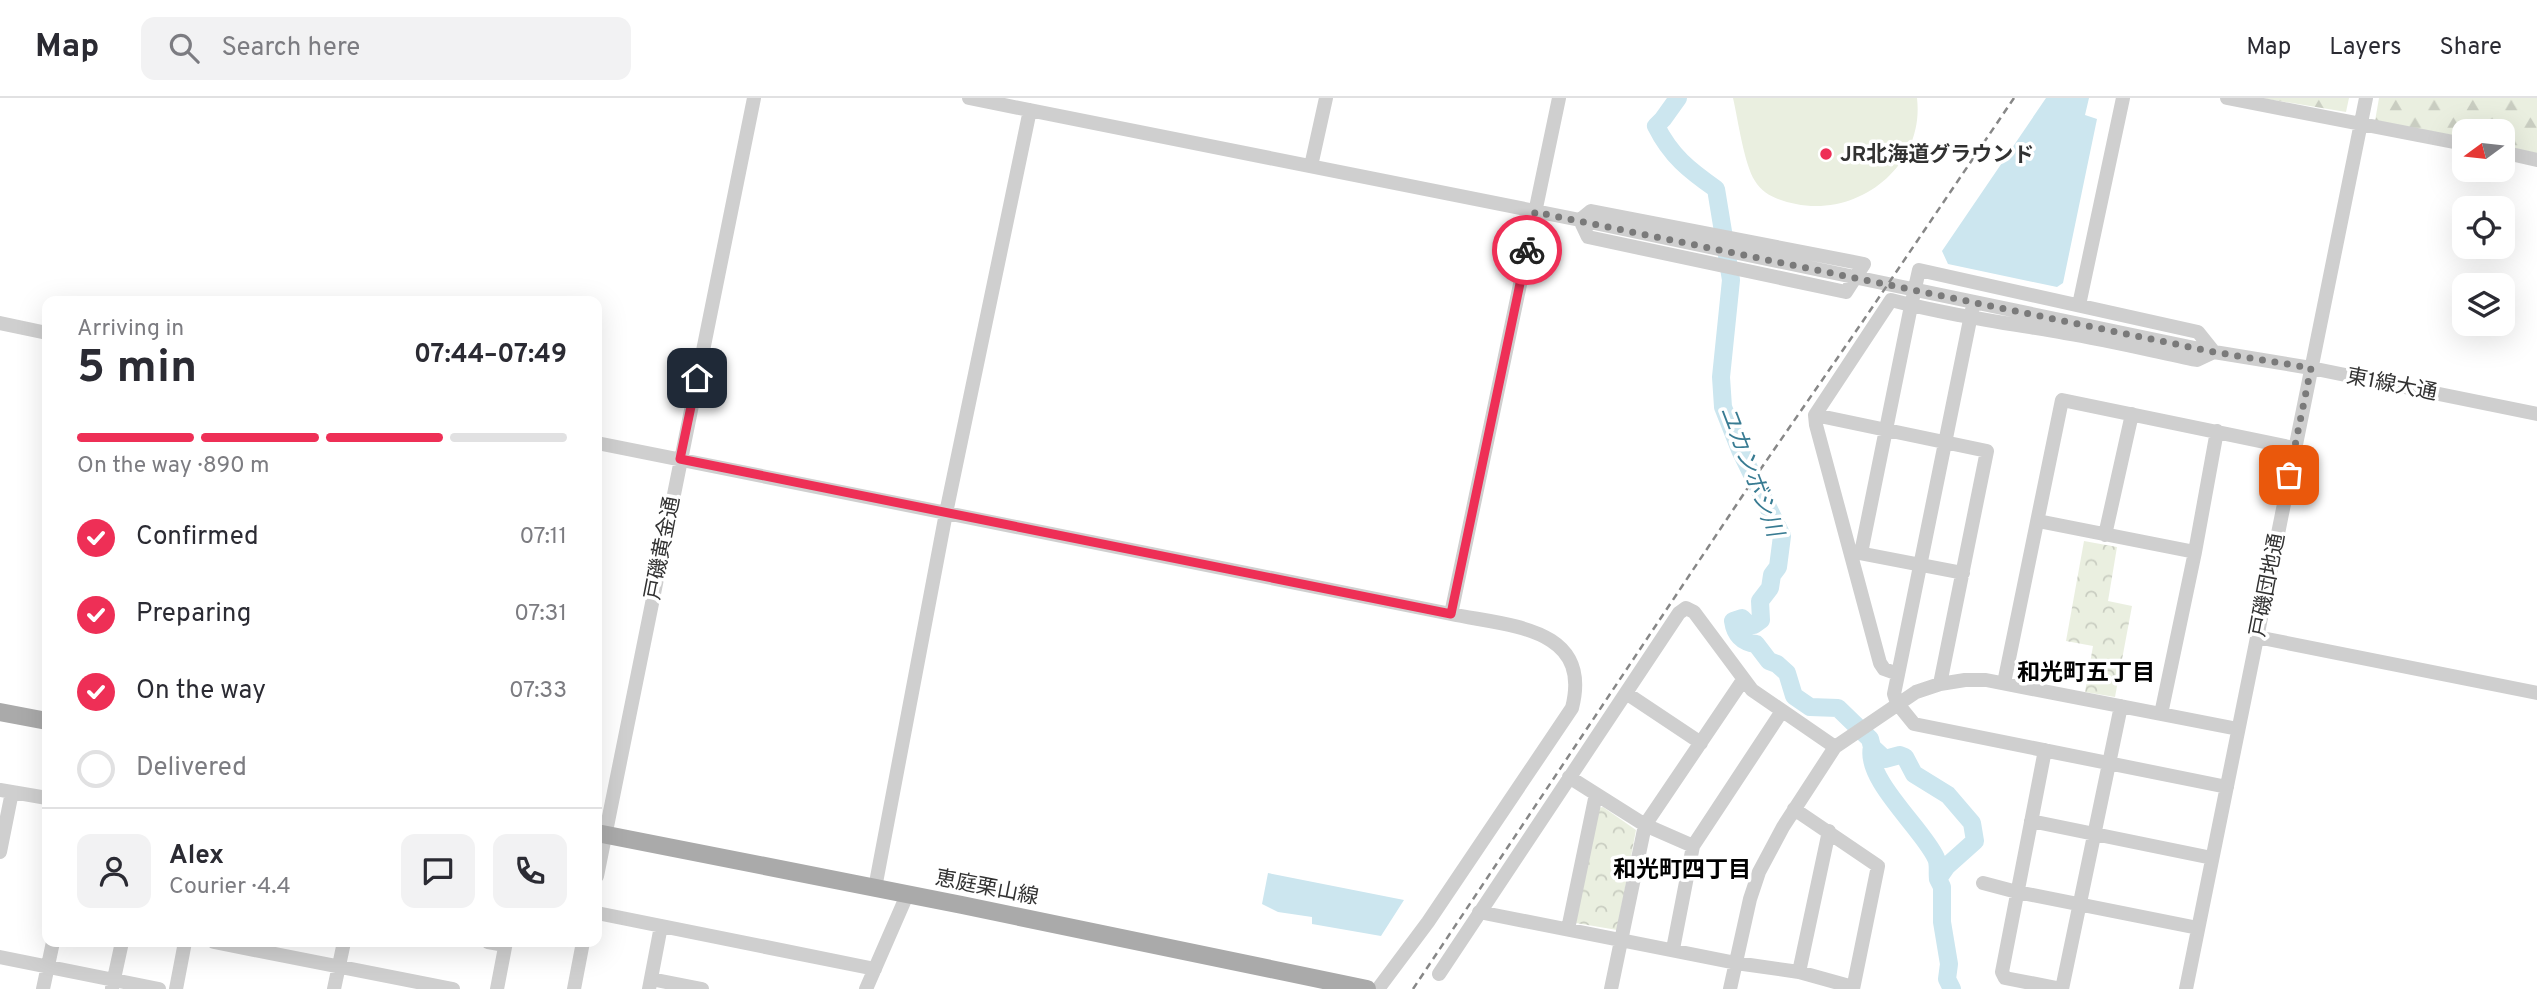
<!DOCTYPE html>
<html lang="en">
<head>
<meta charset="utf-8">
<style>
	:root { --surface:#fff; --page:#f2f2f3; --text:#2b2b33; --muted:#7c7c81; --line:#e1e1e2; --accent:#ee2f56 }
	body { margin:0; font-family:Overpass,"Noto Sans JP",sans-serif; background:var(--page); color:var(--text); height:100vh; display:flex; flex-direction:column; font-size:26px; white-space:nowrap }
	* { box-sizing:border-box; margin:0 }
	p { font-size:23px; color:var(--muted) }
	.icon { flex:none; width:38px; height:38px; fill:none; stroke:currentColor; stroke-width:2; stroke-linecap:round; stroke-linejoin:round }
	.map { position:relative; flex:1; overflow:hidden }
	.sheet { position:absolute; left:42px; top:198px; width:560px; height:651px; display:flex; flex-direction:column; background:var(--surface); border-radius:14px; box-shadow:0 7px 28px #0002 }
	.sheet>* { flex:none }
	.needle { width:46px; rotate:255deg }
	.tools { position:absolute; left:2452px; top:21px; display:grid; gap:14px }
	.tools a { display:grid; place-items:center; width:63px; height:63px; border-radius:14px; background:var(--surface); box-shadow:0 7px 28px #0002; font-size:35px }
	.pin { position:absolute; display:grid; place-items:center; width:60px; height:60px; color:#fff; margin:-30px; border-radius:14px; box-shadow:0 4px 10px #0006 }
	.courier { position:absolute; display:grid; place-items:center; width:70px; height:70px; margin:-35px; border:5px solid #ee2f56; border-radius:50%; background:#fff; color:#222; box-shadow:0 2px 9px #0007 }
	.summary em { font-style:normal; font-weight:700 }
	.summary div { display:flex; flex-direction:column-reverse }
	.summary { display:flex; align-items:center; justify-content:space-between; height:119px; padding:0 35px }
	h1 { font-size:46px; font-weight:700; line-height:52px }
	.bar { display:grid; grid-template-columns:repeat(4,1fr); gap:10px 7px; align-content:center; height:84px; padding:0 35px }
	.bar i { height:9px; border-radius:5px; background:var(--line) }
	.bar .on { background:var(--accent) }
	.bar p { grid-column:span 4 }
	.line { display:flex; align-items:center; gap:18px; padding:0 35px; border-top:2px solid var(--line) }
	.line div { flex:1 }
	.round { display:grid; place-items:center; flex:none; width:74px; height:74px; border-radius:14px; background:var(--page) }
	ol { padding:0 35px; list-style:none }
	li { display:flex; align-items:center; gap:21px; height:77px }
	li p { margin-inline-start:auto }
	li .icon { padding:7px; border-radius:50%; background:var(--accent); color:#fff; stroke-width:4 }
	li:last-child { color:var(--muted) }
	li i { width:38px; height:38px; border:4px solid var(--line); border-radius:50% }
	header { display:flex; align-items:center; gap:42px; box-sizing:border-box; height:98px; padding:0 35px; background:var(--surface); border-bottom:2px solid var(--line) }
	header strong { font-size:33px }
	nav { display:flex; gap:38px; margin-inline-start:auto; font-size:24px }
	.search { width:490px; height:63px; background:var(--page); display:flex; align-items:center; gap:18px; box-sizing:border-box; padding:0 24px; border-radius:14px; color:var(--muted); font-size:26px }
	.map>svg:first-child { display:block }
	.green { fill:#eaefe0 }
	.forest { fill:url(#forest-firs) }
	.park { fill:url(#park-crowns) }
	.water { fill:#cce6ef }
	.lines { fill:none; stroke-linecap:round; stroke-linejoin:round }
	.river { stroke:#cce6ef; stroke-width:18 }
	.minor { stroke:#cfcfcf; stroke-width:14 }
	.major { stroke:#aaa; stroke-width:18 }
	.rail { stroke:#878787; stroke-width:2.5; stroke-dasharray:7 5; stroke-linecap:butt }
	.done { stroke:#7a7a7a; stroke-width:7; stroke-dasharray:0 12.6 }
	.route { stroke:#ee2f56; stroke-width:9 }
	.poi-dot { fill:#ee2f56; stroke:#fff; stroke-width:2.5 }
	.labels { text-anchor:middle; stroke-width:7; stroke-linejoin:round; paint-order:stroke }
	.poi-label { font-size:21px; font-weight:bold; fill:#323232; stroke:#fff; text-anchor:start }
	.street-label { font-size:21px; fill:#323232; stroke:#fff }
	.water-label { font-size:23px; font-style:italic; fill:#387b92; stroke:#fff }
	.neighbourhood-label { font-size:23px; font-weight:bold; fill:#000; stroke:#fff }
</style>
</head>
<body>
<header>
<strong>Map</strong>
<div class="search"><svg class="icon" aria-label="search" viewBox="0 0 24 24"><circle cx="10" cy="10" r="6"/><path d="M15 15l6 6"/></svg>Search here</div>
<nav><a>Map</a><a>Layers</a><a>Share</a></nav>
</header>
<div class="map">
<svg width="2537" height="891" viewBox="0 0 2537 891">
	<defs>
		<pattern id="forest-firs" width="22" height="20" patternUnits="userSpaceOnUse" patternTransform="scale(1.75)"><rect width="22" height="20" fill="#eaefe0"/><path d="M5 1l3.5 6h-7zM16 11l3.5 6h-7z" fill="#c9cdc1"/></pattern>
		<pattern id="park-crowns" width="20" height="18" patternUnits="userSpaceOnUse" patternTransform="scale(1.75)"><rect width="20" height="18" fill="#eaefe0"/><path d="M2 6a3 3 0 1 1 6 0M12 15a3 3 0 1 1 6 0" fill="none" stroke="#c9cdc1"/></pattern>
	</defs>
	<rect width="100%" height="100%" fill="#fff"/>
	<path class="green" d="M 1733,0 L 1917,0 C 1925,68 1859,119 1796,106 C 1780,103 1763,97 1755,83 C 1744,66 1738,21 1733,0 Z"/>
	<path class="forest" d="M 2261,0 L 2349,0 L 2346,14 Z
		M 2379,0 L 2537,0 L 2537,57 L 2503,49 L 2502,33 L 2464,33 L 2464,41 L 2375,23 Z"/>
	<path class="park" d="M 2084,443 L 2117,449 L 2108,503 L 2132,508 L 2115,599 L 2085,594 L 2093,548 L 2066,543 Z
		M 1603,709 L 1636,732 L 1617,832 L 1576,825 L 1597,710 Z"/>
	<path class="water" d="M 2046,0 L 2089,0 L 2085,17 L 2097,21 L 2063,185 L 2057,189 L 1948,166 L 1942,153 Z
		M 1268,775 L 1404,802 L 1381,838 L 1312,826 L 1312,819 L 1278,814 L 1262,806 Z"/>
	<g class="lines">
		<path class="river" d="M 1678,0 L 1663,21 L 1656,28 C 1671,58 1689,72 1716,91 L 1731,182 L 1721,279 L 1723,309 L 1740,352 L 1782,438 L 1778,469 L 1772,477 L 1770,490 L 1760,503 L 1761,522 L 1754,527 L 1748,526 L 1742,520 L 1733,523 C 1735,537 1741,544 1756,546 L 1769,563 L 1777,566 L 1787,575 L 1794,598 L 1810,609 L 1838,610 L 1870,641 L 1872,649 L 1885,661 L 1900,657 L 1905,659 L 1914,676 L 1948,697 L 1972,725 L 1975,743 L 1947,768 L 1938,781 L 1942,789 L 1942,824 L 1949,866 L 1947,881 L 1952,891
			M 1872,649 C 1864,681 1923,731 1936,760 C 1939,766 1937,775 1938,781"/>
		<path class="minor" d="M 969,0 L 1580,122 L 2214,254 L 2311,270 L 2537,316
			M 2227,0 L 2464,46
			M 2502,54 L 2537,62
			M 1311,68 L 1326,0
			M 1591,113 L 1864,166 L 1846,194 L 1588,139 L 1580,122 Z
			M 2079,207 L 2123,0
			M 1972,212 L 1894,596 L 1897,605 L 1914,626 L 2227,689
			M 0,225 L 47,235
			M 1815,317 L 1987,353 L 1940,586
			M 597,345 L 1451,516 L 1559,0
			M 2038,423 L 2195,454
			M 2105,437 L 2132,316
			M 1859,455 L 1963,475
			M 1852,456 L 1859,455 L 1862,450 L 1911,208 L 1919,172 L 2198,234 L 2214,254 L 2197,262 C 2153,253 2109,242 2065,235 C 2007,225 1948,217 1891,202 L 1815,317 L 1816,327 L 1880,565 L 1884,571 L 1898,576
			M 2257,539 L 2537,595
			M 2004,585 L 2062,302 L 2294,350
			M 1626,595 L 1701,645
			M 2161,616 L 2195,454 L 2217,333
			M 2045,652 L 2002,874 L 2005,880 L 2062,891
			M 1569,679 L 1645,727 L 1693,748
			M 0,692 L 47,700
			M 1794,711 L 1878,768 L 1853,891
			M 2031,723 L 2212,760
			M 0,754 L 12,694
			M 597,778 L 754,0
			M 1983,785 L 2017,794 L 2198,830
			M 875,790 L 946,415 L 1030,12
			M 1479,814 L 1736,865 L 1799,874 L 1853,889
			M 597,815 L 875,871
			M 1568,831 L 1596,696
			M 214,844 L 453,891
			M 488,844 L 505,847
			M 1673,851 L 1693,748 L 1782,613
			M 0,859 L 159,891
			M 1799,874 L 1829,733
			M 1439,876 L 1679,515 L 1686,510 L 1694,514 L 1752,592 L 1835,649
			M 651,881 L 702,891
			M 112,890 L 122,844
			M 43,891 L 53,844
			M 176,891 L 185,844
			M 334,891 L 344,844
			M 497,891 L 506,844
			M 574,891 L 583,844
			M 649,891 L 661,828
			M 866,891 L 907,797
			M 1378,891 L 1428,824 L 1572,610 C 1593,528 1507,528 1451,516
			M 1611,891 L 1645,727 L 1743,582
			M 1730,891 L 1750,801 L 1759,774 L 1783,729 L 1835,649 L 1916,594 L 1940,586 L 1965,582 L 1986,582 L 2238,631
			M 2062,891 L 2121,608
			M 2186,891 L 2366,0"/>
		<path class="major" d="M 0,614 L 47,623
			M 597,735 L 962,807 L 1367,891"/>
		<path class="rail" d="M 1413,891 L 1751,385 L 1863,223 L 2014,0"/>
	</g>
	<g class="lines">
		<path class="done" d="M 1527,152 L 1535,114 L 2214,254 L 2311,270 L 2289,377"/>
		<path class="route" d="M 697,280 L 680,361 L 1451,516 L 1527,152"/>
	</g>
	<circle class="poi-dot" cx="1826" cy="56" r="7"/>
	<g class="labels">
		<g class="poi-label">
			<text x="1840" y="63">JR北海道グラウンド</text>
		</g>
		<g class="street-label">
			<text transform="translate(2392 286) rotate(11)" y="7">東1線大通</text>
			<text transform="translate(662 450) rotate(-79)" y="7">戸磯黄金通</text>
			<text transform="translate(2267 487) rotate(-79)" y="7">戸磯団地通</text>
			<text transform="translate(987 789) rotate(11)" y="7">恵庭栗山線</text>
		</g>
		<g class="water-label">
			<text transform="translate(1752 373) rotate(69)" y="8">ユカンボシ川</text>
		</g>
		<g class="neighbourhood-label">
			<text x="2086" y="582">和光町五丁目</text>
			<text x="1682" y="779">和光町四丁目</text>
		</g>
	</g>
</svg>
<div class="tools">
<a><svg class="needle" viewBox="-14 -14 28 28"><path d="M0-13l5 13h-10z" fill="#e53935"/><path d="M0 13l5-13h-10z" fill="#7c7c81"/></svg></a>
<a><svg class="icon" aria-label="locate" viewBox="0 0 24 24"><circle cx="12" cy="12" r="6"/><path d="M12 2v4M12 18v4M2 12h4M18 12h4"/></svg></a>
<a><svg class="icon" aria-label="layers" viewBox="0 0 24 24"><path d="M12 4l9 5-9 5-9-5zM3 14l9 5 9-5"/></svg></a>
</div>
<div class="pin" style="left:2289px;top:377px;background:#ea580c"><svg class="icon" aria-label="bag" viewBox="0 0 24 24"><path d="M5 8h14l-1 12H6zM9 8a3 3 0 0 1 6 0"/></svg></div>
<div class="pin" style="left:697px;top:280px;background:#1f2937"><svg class="icon" aria-label="home" viewBox="0 0 24 24"><path d="M3 11l9-7 9 7M6 9v11h12V9"/></svg></div>
<div class="courier" style="left:1527px;top:152px"><svg class="icon" aria-label="bike" viewBox="0 0 24 24"><circle cx="6" cy="16" r="4"/><circle cx="18" cy="16" r="4"/><path d="M6 16l4-8h5l3 8M10 8l3 8H6M13 5h3"/></svg></div>
<section class="sheet">
<div class="summary"><div><h1>5 min</h1><p>Arriving in</p></div><em>07:44–07:49</em></div>
<div class="bar"><i class="on"></i><i class="on"></i><i class="on"></i><i></i><p>On the way · 890 m</p></div>
<ol>
<li><svg class="icon" aria-label="check" viewBox="0 0 24 24"><path d="M5 12l5 5 9-10"/></svg>Confirmed<p>07:11</p></li>
<li><svg class="icon" aria-label="check" viewBox="0 0 24 24"><path d="M5 12l5 5 9-10"/></svg>Preparing<p>07:31</p></li>
<li><svg class="icon" aria-label="check" viewBox="0 0 24 24"><path d="M5 12l5 5 9-10"/></svg>On the way<p>07:33</p></li>
<li><i></i>Delivered</li>
</ol>
<div class="line" style="height:126px"><a class="round"><svg class="icon" aria-label="person" viewBox="0 0 24 24"><circle cx="12" cy="8" r="4"/><path d="M4 21q1-7 8-7t8 7"/></svg></a><div><b>Alex</b><p>Courier · 4.4</p></div><a class="round"><svg class="icon" aria-label="chat" viewBox="0 0 24 24"><path d="M4 5h16v11H9l-5 4z"/></svg></a><a class="round"><svg class="icon" aria-label="phone" viewBox="0 0 24 24"><path d="M5 4h4l2 5-3 2q2 4 5 5l2-3 5 2v4C11 20 4 13 5 4z"/></svg></a></div>
</section>
</div>
</body>
</html>
